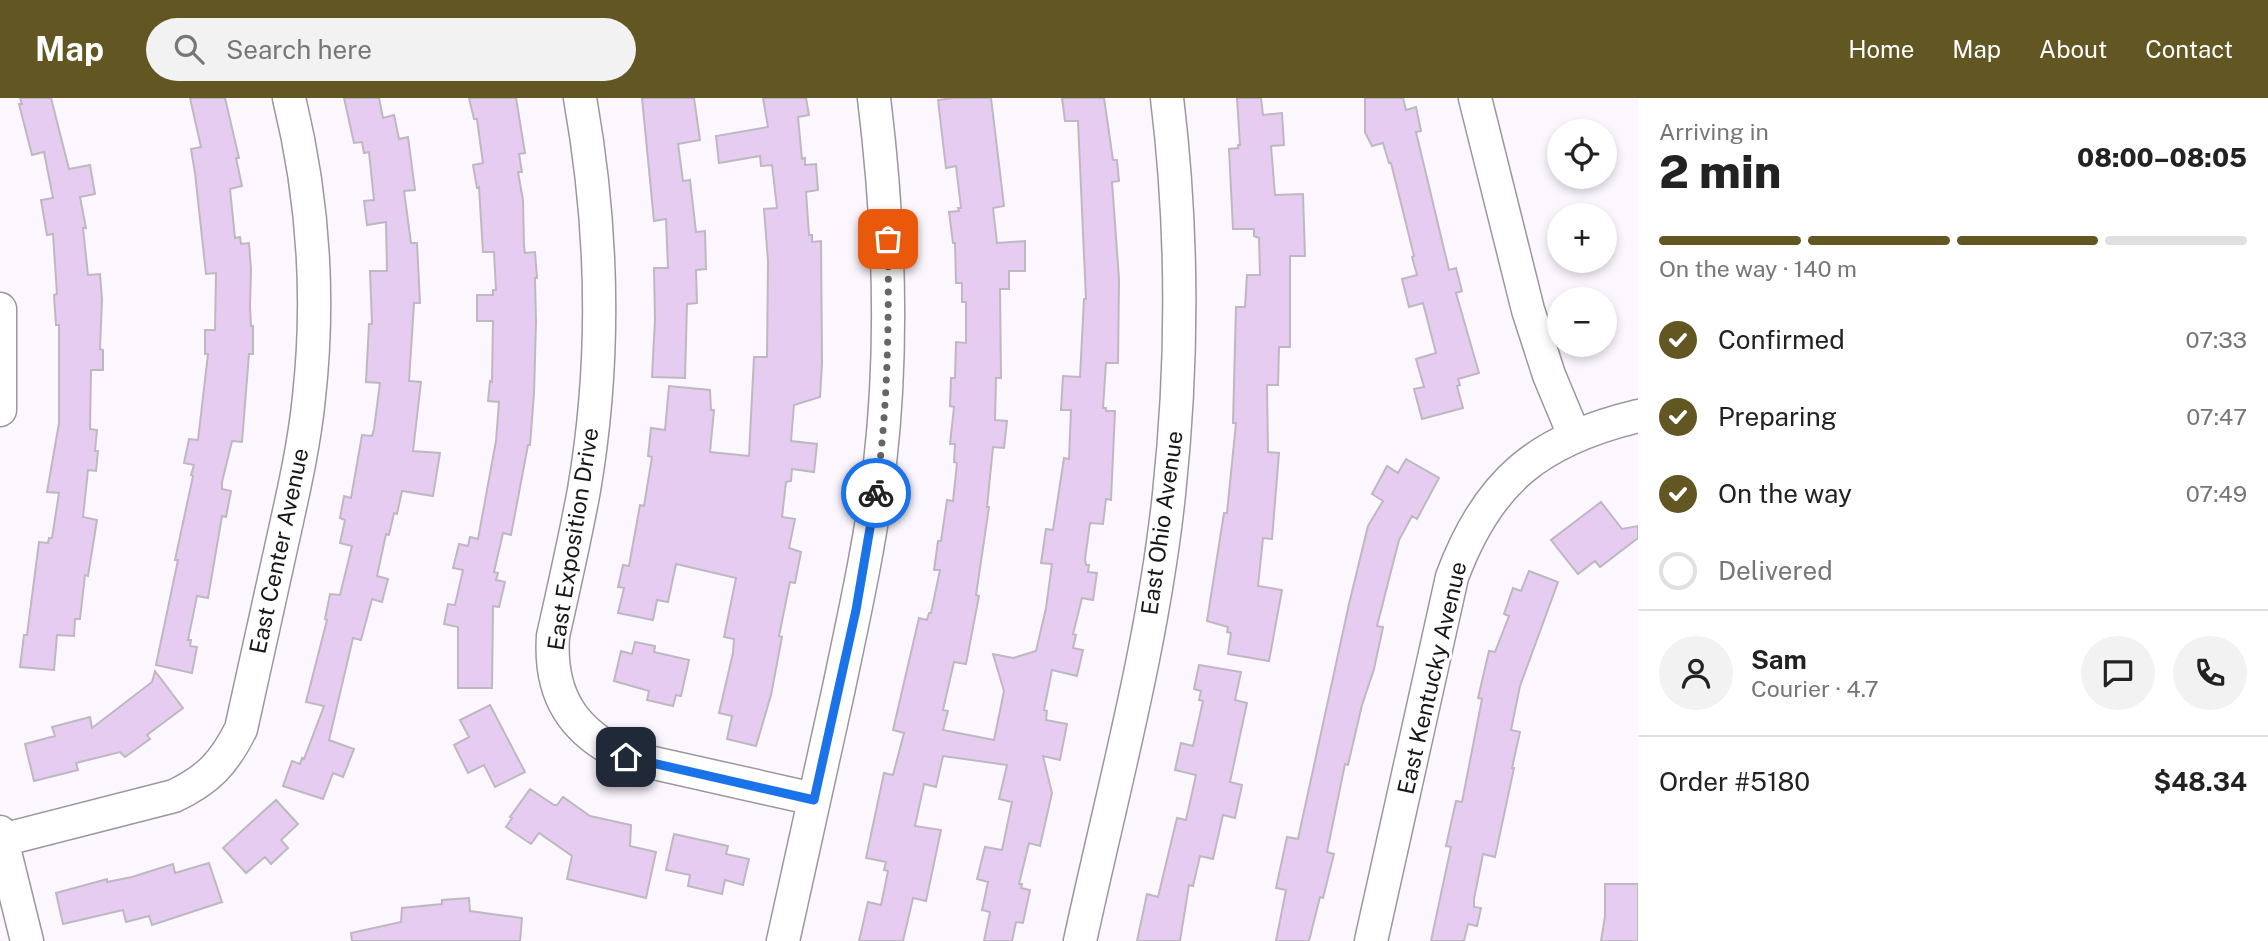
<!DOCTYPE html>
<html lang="en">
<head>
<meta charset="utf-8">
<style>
	:root { --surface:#fff; --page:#f2f2f2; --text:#222; --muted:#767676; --line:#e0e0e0; --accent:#625623 }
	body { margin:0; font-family:"Public Sans",sans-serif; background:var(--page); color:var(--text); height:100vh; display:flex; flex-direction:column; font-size:26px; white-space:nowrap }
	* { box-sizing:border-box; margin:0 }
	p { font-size:23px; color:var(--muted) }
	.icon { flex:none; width:38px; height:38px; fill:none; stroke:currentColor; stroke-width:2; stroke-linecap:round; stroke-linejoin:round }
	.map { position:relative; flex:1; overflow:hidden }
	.drawer { display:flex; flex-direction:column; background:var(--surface); width:630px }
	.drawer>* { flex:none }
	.tools { position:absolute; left:1547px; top:21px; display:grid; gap:14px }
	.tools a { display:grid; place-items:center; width:70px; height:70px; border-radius:50%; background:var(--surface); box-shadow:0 4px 10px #0003; font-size:35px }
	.pin { position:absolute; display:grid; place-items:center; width:60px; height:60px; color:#fff; margin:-30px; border-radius:14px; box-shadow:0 4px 10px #0006 }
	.courier { position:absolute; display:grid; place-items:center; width:70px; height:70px; margin:-35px; border:5px solid #1a73e8; border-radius:50%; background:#fff; color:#222; box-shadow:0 2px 9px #0007 }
	.overview em { font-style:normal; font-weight:800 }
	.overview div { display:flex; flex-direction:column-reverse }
	.overview { display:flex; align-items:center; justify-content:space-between; height:119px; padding:0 21px }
	h1 { font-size:46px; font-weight:800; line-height:52px }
	.bar { display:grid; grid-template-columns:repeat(4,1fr); gap:10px 7px; align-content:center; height:84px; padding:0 21px }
	.bar i { height:9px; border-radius:5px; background:var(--line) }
	.bar .active { background:var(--accent) }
	.bar p { grid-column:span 4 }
	.line { display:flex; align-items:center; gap:18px; padding:0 21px; border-top:2px solid var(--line) }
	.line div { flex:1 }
	.round { display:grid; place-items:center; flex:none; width:74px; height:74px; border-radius:37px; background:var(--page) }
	ol { padding:0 21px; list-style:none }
	li { display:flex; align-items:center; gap:21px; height:77px }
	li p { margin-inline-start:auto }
	li .icon { padding:7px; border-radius:50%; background:var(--accent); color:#fff; stroke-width:4 }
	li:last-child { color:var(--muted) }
	li i { width:38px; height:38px; border:4px solid var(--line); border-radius:50% }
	header { display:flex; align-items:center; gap:42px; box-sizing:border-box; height:98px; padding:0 35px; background:var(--accent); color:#fff }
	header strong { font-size:33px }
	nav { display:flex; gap:38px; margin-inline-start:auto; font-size:24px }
	.search { width:490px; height:63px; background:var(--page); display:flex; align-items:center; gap:18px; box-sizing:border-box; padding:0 24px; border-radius:38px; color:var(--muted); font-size:26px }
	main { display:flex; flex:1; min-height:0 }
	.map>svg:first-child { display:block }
	.building { fill:#e6ccf1; stroke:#beb8c0; stroke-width:2 }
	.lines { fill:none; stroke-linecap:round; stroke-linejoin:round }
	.minor-casing { stroke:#9c979e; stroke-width:35 }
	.minor { stroke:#fff; stroke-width:32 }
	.done { stroke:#686469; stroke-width:7; stroke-dasharray:0 12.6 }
	.route { stroke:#1a73e8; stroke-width:9 }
	.labels { text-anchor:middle; stroke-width:6; stroke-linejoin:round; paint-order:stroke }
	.street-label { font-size:23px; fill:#181619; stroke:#fff }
</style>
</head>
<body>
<header>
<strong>Map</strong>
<div class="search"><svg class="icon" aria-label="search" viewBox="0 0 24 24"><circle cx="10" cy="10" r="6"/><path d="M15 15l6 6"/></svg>Search here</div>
<nav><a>Home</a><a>Map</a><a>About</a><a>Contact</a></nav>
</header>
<main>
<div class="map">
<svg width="1638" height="843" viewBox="0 0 1638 843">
	<rect width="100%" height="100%" fill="#fcf6fe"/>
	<path class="building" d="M 20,0 L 51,0 L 69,71 L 90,67 L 95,96 L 80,99 L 86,130 L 83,130 L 88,177 L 100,176 L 102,201 L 100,251 L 103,252 L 103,272 L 91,272 L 90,331 L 97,332 L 95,353 L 98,353 L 96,373 L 88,372 L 83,419 L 97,422 L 88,478 L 85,477 L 80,521 L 75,521 L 74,538 L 57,537 L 54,572 L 20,569 L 24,537 L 27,537 L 39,444 L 48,445 L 49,440 L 52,440 L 59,395 L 47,394 L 59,325 L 59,227 L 56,227 L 54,197 L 57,196 L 53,136 L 47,137 L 41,102 L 53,100 L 44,54 L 32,57 L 19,6 L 22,6 Z
		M 190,0 L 225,0 L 239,60 L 236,60 L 242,88 L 230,91 L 235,140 L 240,139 L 241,146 L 249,145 L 251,171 L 250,208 L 251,228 L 253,228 L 253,256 L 249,256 L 242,344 L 232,343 L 222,384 L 222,391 L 231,393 L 226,419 L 222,418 L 208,500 L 197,498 L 188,542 L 191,542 L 190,548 L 197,549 L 192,575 L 156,567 L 178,462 L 175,462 L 193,378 L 191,377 L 194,367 L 184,365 L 189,341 L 198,342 L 208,256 L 205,256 L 205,232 L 215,232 L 216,175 L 206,176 L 195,75 L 191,51 L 201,49 Z
		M 344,0 L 379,0 L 383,20 L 394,17 L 399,41 L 408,39 L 415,92 L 404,93 L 411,145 L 417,145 L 420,205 L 414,205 L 409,283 L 421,284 L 413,353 L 440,355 L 433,398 L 402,393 L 397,416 L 394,415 L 389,437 L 386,436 L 377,478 L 388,481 L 382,504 L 372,501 L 361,542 L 353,540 L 329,642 L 354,651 L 343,679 L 333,675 L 323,701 L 283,688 L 292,663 L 300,666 L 302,660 L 304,661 L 324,608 L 306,604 L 327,522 L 325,521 L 330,496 L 340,497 L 352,448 L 340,445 L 345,422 L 340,420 L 344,398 L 351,400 L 362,337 L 372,338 L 374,331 L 380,285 L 366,284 L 369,226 L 372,226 L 370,173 L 387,173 L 386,124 L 367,127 L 364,103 L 374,102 L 369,54 L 364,55 L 362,44 L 354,45 Z
		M 469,0 L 516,0 L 525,55 L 519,56 L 522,74 L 518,74 L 523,102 L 524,148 L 525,155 L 535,154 L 537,180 L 535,180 L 536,224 L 534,295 L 530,347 L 528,347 L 511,437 L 503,435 L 494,474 L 498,475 L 496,482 L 505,484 L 499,509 L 493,508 L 492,590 L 458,590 L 458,529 L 444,526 L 448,506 L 455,507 L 463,472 L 453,470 L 459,446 L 468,448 L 470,439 L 478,441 L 496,343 L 499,304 L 488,303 L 490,283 L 492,284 L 493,223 L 477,223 L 477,197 L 493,197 L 493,192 L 496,192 L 494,154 L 483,154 L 479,89 L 477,90 L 473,67 L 483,65 L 477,21 L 474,21 Z
		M 642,0 L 694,0 L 700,42 L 678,46 L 683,83 L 690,82 L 696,134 L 705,133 L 706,171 L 696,172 L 697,205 L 687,206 L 685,280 L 652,279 L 655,222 L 654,170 L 668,170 L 666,121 L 654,123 Z
		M 763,0 L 806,0 L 809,17 L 798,19 L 802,61 L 805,60 L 805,67 L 816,66 L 818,92 L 806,94 L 809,137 L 812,137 L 812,144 L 821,143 L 822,265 L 820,299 L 794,307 L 791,343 L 817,346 L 814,374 L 792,371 L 791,383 L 786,384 L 782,419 L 795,421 L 789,450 L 801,454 L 795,485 L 790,484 L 779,538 L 782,539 L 771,597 L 756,648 L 727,641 L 732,618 L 719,615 L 733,555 L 734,541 L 724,539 L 736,480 L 676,466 L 668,504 L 657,502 L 653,522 L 618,515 L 624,490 L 618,489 L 623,467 L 629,468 L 640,407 L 644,408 L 652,359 L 648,358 L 651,330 L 665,332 L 669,288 L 710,292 L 711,312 L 714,312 L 710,354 L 749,358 L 754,259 L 767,259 L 768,163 L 764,111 L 777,110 L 772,67 L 761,68 L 760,58 L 719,65 L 716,38 L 768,29 Z
		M 954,0 L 991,0 L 1004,108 L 993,110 L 997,145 L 1025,143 L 1025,173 L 1009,173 L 1009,191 L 1000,191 L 1001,280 L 996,280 L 995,322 L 1007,323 L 1004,350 L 993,349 L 987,409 L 989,409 L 976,497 L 979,498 L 966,566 L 954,564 L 943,612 L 948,613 L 943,632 L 994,642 L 1004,593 L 993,556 L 1013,560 L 1036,553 L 1046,510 L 1052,466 L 1041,465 L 1046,431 L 1053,432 L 1064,360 L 1069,361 L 1071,312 L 1061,312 L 1063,278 L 1080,279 L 1084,201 L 1086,201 L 1078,23 L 1065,23 L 1062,0 L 1104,0 L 1113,62 L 1117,62 L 1119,83 L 1112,84 L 1119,181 L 1118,265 L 1106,265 L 1103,310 L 1106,310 L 1106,313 L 1115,313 L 1111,402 L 1106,401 L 1103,426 L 1090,425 L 1085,461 L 1086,467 L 1089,467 L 1088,474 L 1097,475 L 1093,502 L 1082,500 L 1073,536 L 1076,537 L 1073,550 L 1083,552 L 1077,578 L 1052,572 L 1044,612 L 1047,613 L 1046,622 L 1067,626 L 1060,662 L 1043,658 L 1052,695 L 1040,748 L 1029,745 L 1019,786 L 1022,786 L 1021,790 L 1030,792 L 1023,825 L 1016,824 L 1012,843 L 984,843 L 990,814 L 982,812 L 988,784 L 977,781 L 985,749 L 1002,752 L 1012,704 L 999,701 L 1007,667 L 943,658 L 936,689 L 924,686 L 915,728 L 941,732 L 926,803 L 913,800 L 903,843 L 859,843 L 868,804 L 881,807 L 888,773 L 884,772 L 886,764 L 866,760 L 884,675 L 893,677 L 904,635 L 893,632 L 919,520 L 927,522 L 929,515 L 931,515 L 940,472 L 934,472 L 938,443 L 941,443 L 947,402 L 953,403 L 957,365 L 954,364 L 955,346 L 950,346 L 954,309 L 950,308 L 951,280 L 955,280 L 956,244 L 966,245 L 966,204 L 962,204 L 962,185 L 956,185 L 955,145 L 953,145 L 949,114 L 959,113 L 958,110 L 961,110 L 956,68 L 946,70 L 938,2 Z
		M 1237,0 L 1261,0 L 1263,17 L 1282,15 L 1284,47 L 1271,48 L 1275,97 L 1303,96 L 1305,158 L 1290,158 L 1290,249 L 1279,249 L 1278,287 L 1267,287 L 1268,354 L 1279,355 L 1272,441 L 1263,440 L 1258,488 L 1282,492 L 1269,563 L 1228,556 L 1231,535 L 1227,534 L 1228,529 L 1207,523 L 1224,415 L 1227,415 L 1236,325 L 1233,325 L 1236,209 L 1245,209 L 1247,177 L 1260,177 L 1259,140 L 1254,138 L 1254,131 L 1233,131 L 1229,51 L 1238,50 L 1238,47 L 1240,47 Z
		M 1365,0 L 1403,0 L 1406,12 L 1416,9 L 1421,33 L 1416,34 L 1449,172 L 1456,170 L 1462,193 L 1456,195 L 1479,275 L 1458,281 L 1460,287 L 1457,288 L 1463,310 L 1422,321 L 1414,291 L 1424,289 L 1416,261 L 1436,255 L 1423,205 L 1409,209 L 1402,181 L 1417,177 L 1412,159 L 1414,158 L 1391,65 L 1389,65 L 1383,45 L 1372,48 L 1365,34 Z
		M 1406,361 L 1439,380 L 1417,421 L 1412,418 L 1399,442 L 1377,528 L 1383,529 L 1374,571 L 1362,607 L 1348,667 L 1345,666 L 1327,754 L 1334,756 L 1323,800 L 1320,799 L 1309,843 L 1276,843 L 1286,792 L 1276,790 L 1287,739 L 1298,741 L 1349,506 L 1368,428 L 1383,403 L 1372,396 L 1387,368 L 1398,375 Z
		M 1601,404 L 1622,431 L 1638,428 L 1638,440 L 1600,469 L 1595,463 L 1578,476 L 1551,442 Z
		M 1529,473 L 1558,484 L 1520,588 L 1511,632 L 1520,634 L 1512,670 L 1514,670 L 1495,759 L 1483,756 L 1474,801 L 1474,809 L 1481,810 L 1477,828 L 1468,826 L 1464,843 L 1431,843 L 1451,749 L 1446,748 L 1456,703 L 1462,704 L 1482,601 L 1478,600 L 1489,553 L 1495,554 L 1509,518 L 1504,516 L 1513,490 L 1521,493 Z
		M 635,544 L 655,548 L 654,554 L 689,562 L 681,598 L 676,597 L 673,608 L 647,602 L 649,593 L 614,583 L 621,553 L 632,556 Z
		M 1199,567 L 1241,574 L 1235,602 L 1247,605 L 1230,684 L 1242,687 L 1235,720 L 1223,717 L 1213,761 L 1200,758 L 1193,788 L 1189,787 L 1180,843 L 1137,843 L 1147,796 L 1158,799 L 1177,720 L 1186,722 L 1196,677 L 1175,672 L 1181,645 L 1193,648 L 1203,603 L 1199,602 L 1201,593 L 1194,591 Z
		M 155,573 L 183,610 L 147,637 L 150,641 L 125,659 L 120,654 L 76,665 L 78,672 L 34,683 L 25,646 L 55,638 L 52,629 L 90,619 L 92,630 L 152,584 Z
		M 490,607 L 525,674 L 495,689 L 484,667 L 468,675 L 454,647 L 469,639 L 460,622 Z
		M 530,691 L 554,707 L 557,707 L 563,699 L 590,718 L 631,727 L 630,748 L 656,754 L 646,800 L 567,781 L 572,758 L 539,735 L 531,746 L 506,729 L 512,720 L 510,719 Z
		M 276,702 L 298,726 L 281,742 L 288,750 L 271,766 L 265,759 L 246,775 L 223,750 Z
		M 674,736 L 728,748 L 726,756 L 749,761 L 743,787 L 725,782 L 722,796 L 688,788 L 690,777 L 666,772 Z
		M 209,765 L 222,804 L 152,827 L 149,818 L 126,824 L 123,812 L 63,826 L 56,795 L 107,781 L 107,784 L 132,779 L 173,766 L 175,775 Z
		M 1605,786 L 1638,786 L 1638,843 L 1601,843 L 1605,818 Z
		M 469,800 L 470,813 L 522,820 L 520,843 L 352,843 L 351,835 L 401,824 L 402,810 L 442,806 L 442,802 Z"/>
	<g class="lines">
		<g class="minor-casing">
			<path id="minor" d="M 580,0 C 603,129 606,263 584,392 C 575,441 564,489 553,538 C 549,597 573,635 627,659 L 814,701
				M 1475,0 L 1528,212 L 1549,277 L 1574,337
				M 0,211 L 0,312
				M 0,734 L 27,843
				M 2,742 L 174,698 C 208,682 224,665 241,631 C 254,571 267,511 281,450 C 292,400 304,350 309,299 C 320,199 313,98 289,0
				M 783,843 C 801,760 820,677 838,594 C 854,518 871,442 880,365 C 894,243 889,122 874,0
				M 1080,843 C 1112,695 1153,547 1169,396 C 1183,265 1183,131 1167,0
				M 1371,843 L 1452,479 C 1488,382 1539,342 1638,318"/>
		</g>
		<use href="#minor" class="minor"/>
	</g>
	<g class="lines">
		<path class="done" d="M 876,395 C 888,311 889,226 888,141"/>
		<path class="route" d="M 626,659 L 814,702 L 856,512 L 876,395"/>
	</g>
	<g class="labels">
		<g class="street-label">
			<text transform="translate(1162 425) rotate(-82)" y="8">East Ohio Avenue</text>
			<text transform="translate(573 441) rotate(-81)" y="8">East Exposition Drive</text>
			<text transform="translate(279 453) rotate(-78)" y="8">East Center Avenue</text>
			<text transform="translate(1432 580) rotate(-77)" y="8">East Kentucky Avenue</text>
		</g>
	</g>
</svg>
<div class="tools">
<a><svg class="icon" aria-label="locate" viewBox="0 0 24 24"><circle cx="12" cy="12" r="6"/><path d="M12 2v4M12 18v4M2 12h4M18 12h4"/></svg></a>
<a>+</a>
<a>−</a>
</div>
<div class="pin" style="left:888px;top:141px;background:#ea580c"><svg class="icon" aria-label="bag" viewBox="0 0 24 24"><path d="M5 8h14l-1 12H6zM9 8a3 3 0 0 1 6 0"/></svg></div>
<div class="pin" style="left:626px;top:659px;background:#1f2937"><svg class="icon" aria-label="home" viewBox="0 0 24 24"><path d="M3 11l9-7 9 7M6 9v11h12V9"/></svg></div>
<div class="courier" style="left:876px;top:395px"><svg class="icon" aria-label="bike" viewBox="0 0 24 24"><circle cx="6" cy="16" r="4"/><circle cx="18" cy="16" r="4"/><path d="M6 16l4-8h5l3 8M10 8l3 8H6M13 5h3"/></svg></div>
</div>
<section class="drawer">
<div class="overview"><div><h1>2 min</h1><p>Arriving in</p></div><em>08:00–08:05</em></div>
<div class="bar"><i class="active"></i><i class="active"></i><i class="active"></i><i></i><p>On the way · 140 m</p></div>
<ol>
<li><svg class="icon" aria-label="check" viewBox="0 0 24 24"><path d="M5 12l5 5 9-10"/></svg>Confirmed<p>07:33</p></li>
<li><svg class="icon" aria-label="check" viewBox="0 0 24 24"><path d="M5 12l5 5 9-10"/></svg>Preparing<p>07:47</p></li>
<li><svg class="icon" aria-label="check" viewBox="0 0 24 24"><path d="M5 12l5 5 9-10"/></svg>On the way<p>07:49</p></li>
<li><i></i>Delivered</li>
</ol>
<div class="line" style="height:126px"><a class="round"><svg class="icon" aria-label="person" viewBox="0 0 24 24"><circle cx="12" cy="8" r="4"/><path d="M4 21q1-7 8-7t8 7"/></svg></a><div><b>Sam</b><p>Courier · 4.7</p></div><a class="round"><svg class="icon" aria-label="chat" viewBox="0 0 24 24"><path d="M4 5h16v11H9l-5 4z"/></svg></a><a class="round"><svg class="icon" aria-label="phone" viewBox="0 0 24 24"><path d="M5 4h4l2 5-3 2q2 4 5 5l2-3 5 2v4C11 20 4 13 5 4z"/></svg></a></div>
<div class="line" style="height:91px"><div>Order #5180</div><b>$48.34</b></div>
</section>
</main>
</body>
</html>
